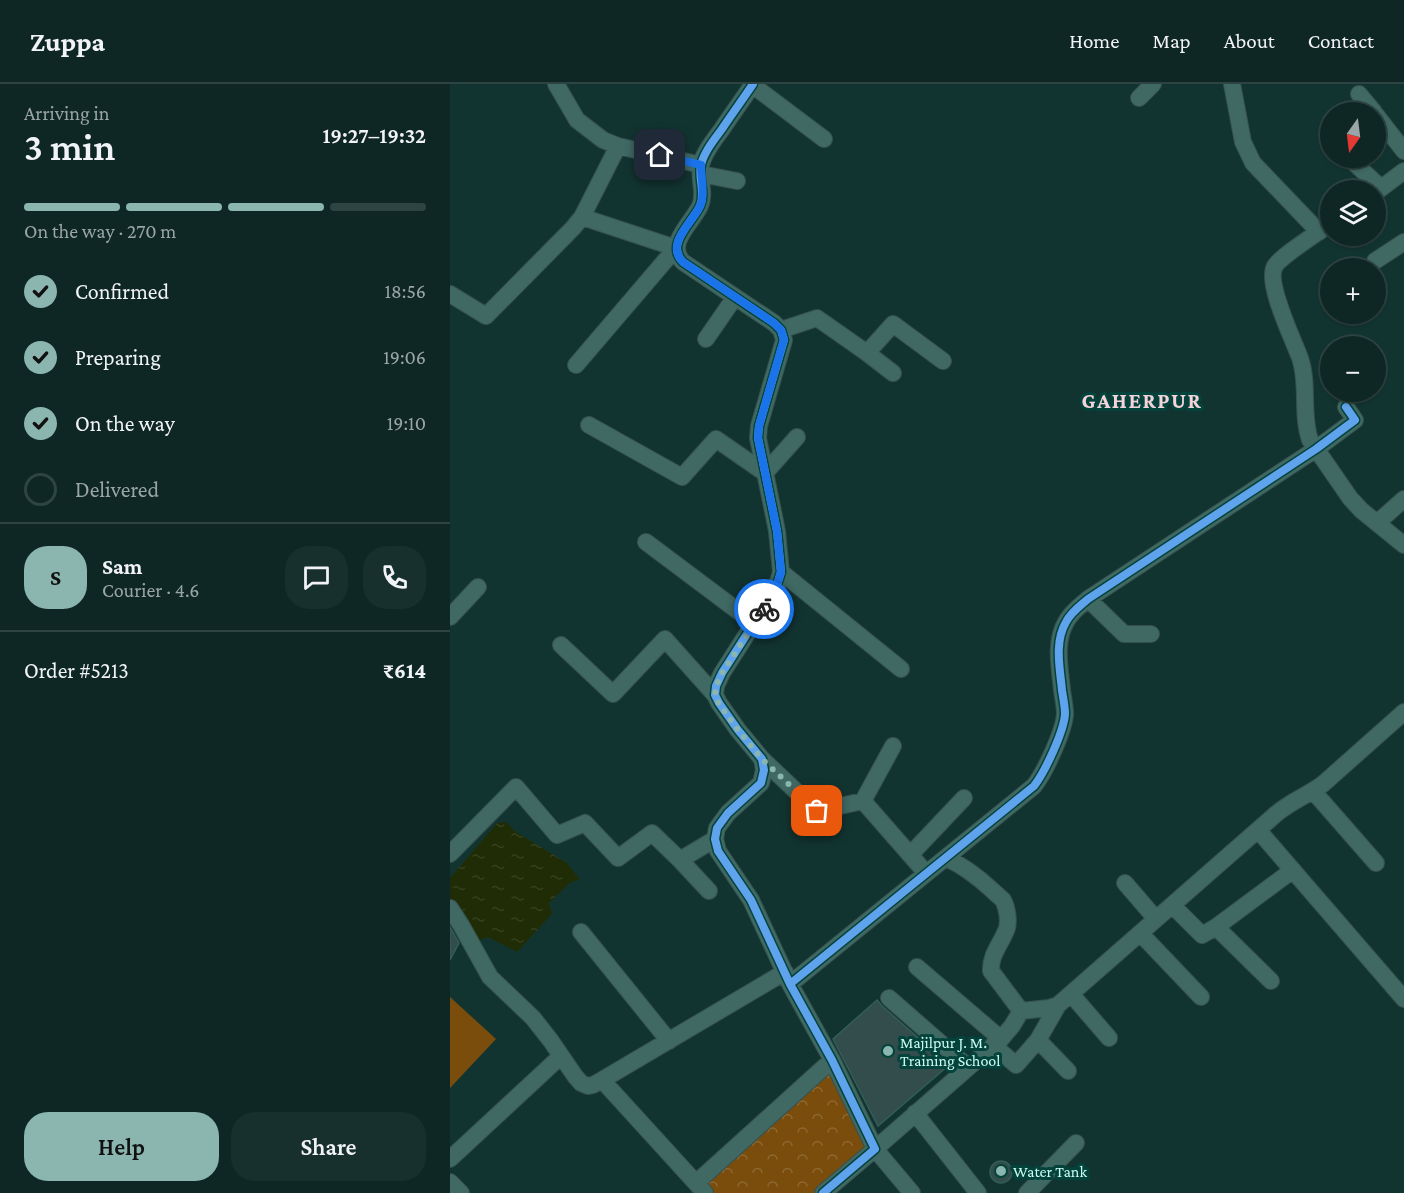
<!DOCTYPE html>
<html lang="en">
<head>
<meta charset="utf-8">
<style>
	:root { --surface:#0e2725; --page:#172f2d; --text:#f1f3f6; --muted:#9ba5a7; --line:#2e4442; --accent:#8bb5af }
	body { margin:0; font-family:"Crimson Pro",serif; background:var(--page); color:var(--text); height:100vh; display:flex; flex-direction:column; font-size:22px; white-space:nowrap }
	* { box-sizing:border-box; margin:0 }
	p { font-size:20px; color:var(--muted) }
	.icon { flex:none; width:33px; height:33px; fill:none; stroke:currentColor; stroke-width:2; stroke-linecap:round; stroke-linejoin:round }
	.map { position:relative; flex:1; overflow:hidden }
	.side { display:flex; flex-direction:column; background:var(--surface); width:450px }
	.side>* { flex:none }
	.needle { width:39px; rotate:194deg }
	.fabs { position:absolute; left:870px; top:18px; display:grid; gap:12px }
	.fabs a { display:grid; place-items:center; width:66px; height:66px; border-radius:50%; background:var(--surface); box-shadow:0 2px 4px #0004,0 0 0 2px var(--line); font-size:30px }
	.pin { position:absolute; display:grid; place-items:center; width:51px; height:51px; color:#fff; margin:-26px; border-radius:12px; box-shadow:0 3px 9px #0006 }
	.courier { position:absolute; display:grid; place-items:center; width:60px; height:60px; margin:-30px; border:4px solid #1a73e8; border-radius:50%; background:#fff; color:#222; box-shadow:0 2px 8px #0007 }
	.head em { font-style:normal; font-weight:600 }
	.head div { display:flex; flex-direction:column-reverse }
	.head { display:flex; align-items:center; justify-content:space-between; height:102px; padding:0 24px }
	h1 { font-size:39px; font-weight:600; line-height:45px }
	.bar { display:grid; grid-template-columns:repeat(4,1fr); gap:9px 6px; align-content:center; height:72px; padding:0 24px }
	.bar i { height:8px; border-radius:4px; background:var(--line) }
	.bar .active { background:var(--accent) }
	.bar p { grid-column:span 4 }
	.line { display:flex; align-items:center; gap:15px; padding:0 24px; border-top:2px solid var(--line) }
	.line div { flex:1 }
	.round { display:grid; place-items:center; flex:none; width:63px; height:63px; border-radius:24px; background:var(--page) }
	ol { padding:0 24px; list-style:none }
	li { display:flex; align-items:center; gap:18px; height:66px }
	li p { margin-inline-start:auto }
	li .icon { padding:6px; border-radius:50%; background:var(--accent); color:#111; stroke-width:4 }
	li:last-child { color:var(--muted) }
	li i { width:33px; height:33px; border:3px solid var(--line); border-radius:50% }
	.cta { display:flex; gap:12px; margin-top:auto; padding:12px 24px }
	.cta a { flex:1; height:69px; border-radius:24px; background:var(--accent); color:#111; font-size:24px; font-weight:600; line-height:69px; text-align:center }
	.cta a+a { background:var(--page); color:var(--text) }
	header { display:flex; align-items:center; gap:36px; box-sizing:border-box; height:84px; padding:0 30px; background:var(--surface); border-bottom:2px solid var(--line) }
	header strong { font-size:28px }
	nav { display:flex; gap:33px; margin-inline-start:auto; font-size:21px }
	main { display:flex; flex:1; min-height:0 }
	.map>svg:first-child { display:block }
	.grass { fill:#7b4d0c }
	.park { fill:url(#park-crowns) }
	.water { fill:url(#water-ripples) }
	.building { fill:#324d4b; stroke:#335d58; stroke-width:1.5 }
	.lines { fill:none; stroke-linecap:round; stroke-linejoin:round }
	.street-casing { stroke:#36514d; stroke-width:18 }
	.street { stroke:#406964; stroke-width:16 }
	.cycleway-casing { stroke:#03433c; stroke-width:11 }
	.cycleway { stroke:#60a3ed; stroke-width:8 }
	.done { stroke:#8bb5af; stroke-width:6; stroke-dasharray:0 10.8 }
	.route { stroke:#1a73e8; stroke-width:8 }
	.poi-dot { fill:#8bb5af; stroke:#03433c; stroke-width:2 }
	.labels { text-anchor:middle; stroke-width:6; stroke-linejoin:round; paint-order:stroke }
	.poi-label { font-size:16px; fill:#ccfbf3; stroke:#03433c; text-anchor:start }
	.district-label { font-size:22px; font-weight:bold; letter-spacing:1.5px; fill:#f6d3da; stroke:#03433c }
</style>
</head>
<body>
<header>
<strong>Zuppa</strong>
<nav><a>Home</a><a>Map</a><a>About</a><a>Contact</a></nav>
</header>
<main>
<section class="side">
<div class="head"><div><h1>3 min</h1><p>Arriving in</p></div><em>19:27–19:32</em></div>
<div class="bar"><i class="active"></i><i class="active"></i><i class="active"></i><i></i><p>On the way · 270 m</p></div>
<ol>
<li><svg class="icon" aria-label="check" viewBox="0 0 24 24"><path d="M5 12l5 5 9-10"/></svg>Confirmed<p>18:56</p></li>
<li><svg class="icon" aria-label="check" viewBox="0 0 24 24"><path d="M5 12l5 5 9-10"/></svg>Preparing<p>19:06</p></li>
<li><svg class="icon" aria-label="check" viewBox="0 0 24 24"><path d="M5 12l5 5 9-10"/></svg>On the way<p>19:10</p></li>
<li><i></i>Delivered</li>
</ol>
<div class="line" style="height:108px"><b class="round" style="background:var(--accent);color:#111">S</b><div><b>Sam</b><p>Courier · 4.6</p></div><a class="round"><svg class="icon" aria-label="chat" viewBox="0 0 24 24"><path d="M4 5h16v11H9l-5 4z"/></svg></a><a class="round"><svg class="icon" aria-label="phone" viewBox="0 0 24 24"><path d="M5 4h4l2 5-3 2q2 4 5 5l2-3 5 2v4C11 20 4 13 5 4z"/></svg></a></div>
<div class="line" style="height:78px"><div>Order #5213</div><b>₹614</b></div>
<div class="cta"><a>Help</a><a>Share</a></div>
</section>
<div class="map">
<svg width="954" height="1109" viewBox="0 0 954 1109">
	<defs>
		<pattern id="park-crowns" width="20" height="18" patternUnits="userSpaceOnUse" patternTransform="scale(1.5)"><rect width="20" height="18" fill="#7b4d0c"/><path d="M2 6a3 3 0 1 1 6 0M12 15a3 3 0 1 1 6 0" fill="none" stroke="#8d6830"/></pattern>
		<pattern id="water-ripples" width="26" height="14" patternUnits="userSpaceOnUse" patternTransform="scale(1.5)"><rect width="26" height="14" fill="#1f2c06"/><path d="M2 4q2-2 4 0t4 0M15 11q2-2 4 0t4 0" fill="none" stroke="#34411e"/></pattern>
	</defs>
	<rect width="100%" height="100%" fill="#123431"/>
	<path class="grass" d="M 0,913 L 46,955 L 0,1004 Z"/>
	<path class="park" d="M 382,976 L 425,1065 L 372,1109 L 255,1109 L 246,1099 Z"/>
	<path class="water" d="M 56,738 L 66,748 L 117,779 L 130,796 L 121,798 L 99,819 L 102,830 L 67,868 L 38,853 L 24,858 L 0,821 L 0,794 L 47,739 Z"/>
	<path class="building" d="M 0,843 L 9,859 L 0,876 Z
		M 427,916 L 432,922 L 499,981 L 428,1042 L 383,955 Z
		M540 1088a11 11 0 1 1 22 0a11 11 0 1 1-22 0Z"/>
	<g class="lines">
		<g class="street-casing">
			<path id="street" d="M 106,0 L 127,36 L 153,56 L 168,62 L 251,81
				M 301,0 L 374,55
				M 303,0 C 293,15 282,30 272,45 C 264,56 254,68 251,81 C 248,95 256,109 250,122 C 242,139 215,160 233,178 L 324,239 L 331,246 L 334,256 L 309,342 L 308,354 L 327,447 L 331,488 L 327,501 L 322,511 L 272,589 L 266,602 L 265,611 L 269,619 L 288,646 L 312,675 L 314,686 L 311,699 L 278,729 L 267,744 L 265,755 L 268,767 L 301,816 L 340,900 L 382,976 L 425,1065 L 373,1109
				M 782,0 L 793,58 L 803,79 L 869,148
				M 909,10 L 924,28
				M 689,14 L 703,0
				M 926,31 L 954,67
				M 899,74 L 931,104
				M 251,90 L 287,97
				M 926,108 L 954,87
				M 880,140 C 869,148 831,172 825,182 C 815,198 843,255 850,274 C 859,300 851,330 860,356 L 900,414 L 911,426 L 954,461
				M 925,177 L 954,158
				M 0,210 L 36,232 L 123,144 L 132,133 L 168,62
				M 331,246 L 367,234 L 417,269 L 443,240 L 493,277
				M 256,255 L 285,213
				M 417,269 L 443,289
				M 126,281 L 226,164 L 132,133
				M 139,341 L 232,393 L 266,355 L 315,389 L 347,353
				M 927,439 L 954,415
				M 196,458 L 304,539
				M 331,488 L 451,585
				M 638,515 L 674,550 L 701,550
				M 0,533 L 28,503
				M 111,561 L 163,610 L 215,555 L 265,611
				M 312,675 L 367,727 L 413,717 L 476,789
				M 863,707 L 926,779
				M 413,717 L 443,662
				M 808,746 L 954,915
				M 0,770 L 66,703 L 107,751 L 135,739 L 168,774 L 202,749 L 230,776 L 265,755
				M 460,771 L 514,714
				M 496,774 C 514,782 528,793 542,806 C 545,809 550,813 553,816 C 557,823 559,836 557,844 C 552,859 540,870 541,887 L 571,927
				M 230,776 L 259,807
				M 675,799 L 706,835
				M 722,821 L 752,851 L 766,843 L 821,897
				M 0,824 L 11,841 L 40,893 L 83,934 L 101,957 L 125,992 L 131,999 L 138,1002 L 143,1001 L 152,996 L 335,888
				M 766,843 L 843,786
				M 131,848 L 219,957
				M 690,849 L 751,913
				M 467,883 L 551,955
				M 340,900 L 584,702 C 595,688 614,647 615,630 C 615,622 613,614 612,606 C 610,585 604,558 616,538 C 621,528 630,522 638,515 L 866,365 L 905,336 L 896,323
				M 621,910 L 659,954
				M 439,914 L 518,983
				M 588,956 L 618,987
				M 543,961 L 566,981 L 588,956 L 608,921
				M 152,996 L 255,1109
				M 465,1029 L 528,1109
				M 0,1075 L 111,972
				M 0,1098 L 11,1109
				M 246,1099 L 382,976
				M 462,1109 L 425,1065 L 551,955 L 562,942 L 571,927 L 599,924 L 608,921 L 826,730 C 840,718 858,711 873,700 L 954,628
				M 577,1109 L 626,1059"/>
		</g>
		<use href="#street" class="street"/>
		<g class="cycleway-casing">
			<path id="cycleway" d="M 303,0 C 293,15 282,30 272,45 C 264,56 254,68 251,81 C 248,95 256,109 250,122 C 242,139 215,160 233,178 L 324,239 L 331,246 L 334,256 L 309,342 L 308,354 L 327,447 L 331,488 L 327,501 L 322,511 L 272,589 L 266,602 L 265,611 L 269,619 L 288,646 L 312,675 L 314,686 L 311,699 L 278,729 L 267,744 L 265,755 L 268,767 L 301,816 L 340,900 L 382,976 L 425,1065 L 373,1109
				M 340,900 L 584,702 C 595,688 614,647 615,630 C 615,622 613,614 612,606 C 610,585 604,558 616,538 C 621,528 630,522 638,515 L 866,365 L 905,336 L 896,323"/>
		</g>
		<use href="#cycleway" class="cycleway"/>
	</g>
	<g class="lines">
		<path class="done" d="M 314,525 L 272,589 L 266,602 L 265,611 L 269,620 L 288,646 L 312,675 L 367,727"/>
		<path class="route" d="M 210,71 L 251,81 C 251,93 255,108 251,120 C 244,138 214,159 233,178 L 324,239 L 331,246 L 334,255 L 309,342 L 308,354 L 327,447 L 331,488 L 327,501 L 314,525"/>
	</g>
	<g class="poi-dot">
		<circle cx="438" cy="967" r="6"/>
		<circle cx="551" cy="1087" r="6"/>
	</g>
	<g class="labels">
		<g class="poi-label">
			<text x="450" y="964">Majilpur J. M.<tspan x="450" dy="18">Training School</tspan></text>
			<text x="563" y="1093">Water Tank</text>
		</g>
		<g class="district-label">
			<text x="692" y="324">GAHERPUR</text>
		</g>
	</g>
</svg>
<div class="fabs">
<a><svg class="needle" viewBox="-14 -14 28 28"><path d="M0-13l5 13h-10z" fill="#e53935"/><path d="M0 13l5-13h-10z" fill="#9ba5a7"/></svg></a>
<a><svg class="icon" aria-label="layers" viewBox="0 0 24 24"><path d="M12 4l9 5-9 5-9-5zM3 14l9 5 9-5"/></svg></a>
<a>+</a>
<a>−</a>
</div>
<div class="pin" style="left:367px;top:727px;background:#ea580c"><svg class="icon" aria-label="bag" viewBox="0 0 24 24"><path d="M5 8h14l-1 12H6zM9 8a3 3 0 0 1 6 0"/></svg></div>
<div class="pin" style="left:210px;top:71px;background:#1f2937"><svg class="icon" aria-label="home" viewBox="0 0 24 24"><path d="M3 11l9-7 9 7M6 9v11h12V9"/></svg></div>
<div class="courier" style="left:314px;top:525px"><svg class="icon" aria-label="bike" viewBox="0 0 24 24"><circle cx="6" cy="16" r="4"/><circle cx="18" cy="16" r="4"/><path d="M6 16l4-8h5l3 8M10 8l3 8H6M13 5h3"/></svg></div>
</div>
</main>
</body>
</html>
